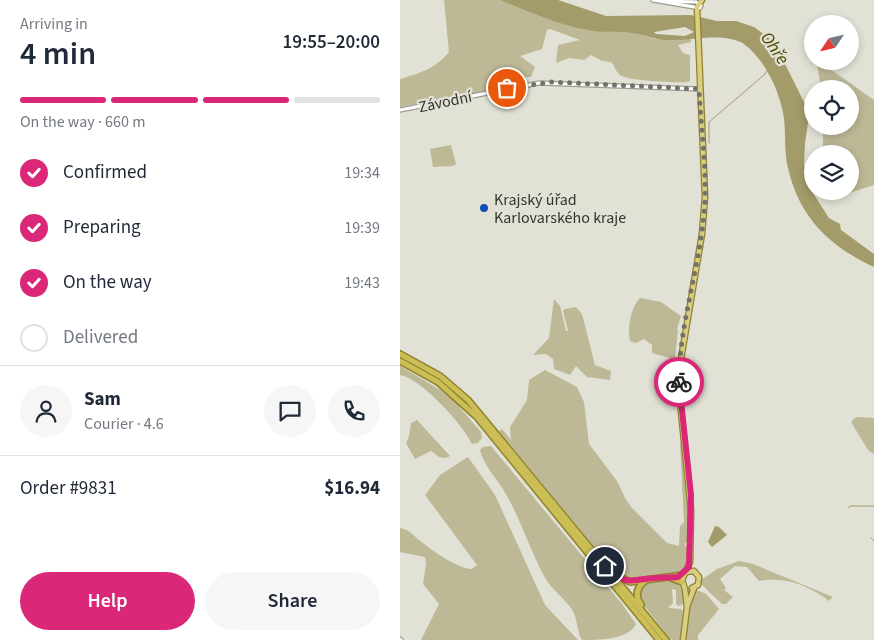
<!DOCTYPE html>
<html lang="en">
<head>
<meta charset="utf-8">
<style>
	:root { --surface:#fff; --page:#f6f6f7; --text:#1f2937; --muted:#747a83; --line:#e0e1e3; --accent:#db2777 }
	body { margin:0; font-family:"Source Sans 3",sans-serif; background:var(--page); color:var(--text); height:100vh; display:flex; flex-direction:column; font-size:19px; white-space:nowrap }
	* { box-sizing:border-box; margin:0 }
	p { font-size:16px; color:var(--muted) }
	.icon { flex:none; width:28px; height:28px; fill:none; stroke:currentColor; stroke-width:2; stroke-linecap:round; stroke-linejoin:round }
	.map { position:relative; flex:1; overflow:hidden }
	.panel { display:flex; flex-direction:column; background:var(--surface); width:400px }
	.panel>* { flex:none }
	.needle { width:32px; rotate:235deg }
	.fabs { position:absolute; left:404px; top:15px; display:grid; gap:10px }
	.fabs a { display:grid; place-items:center; width:55px; height:55px; border-radius:50%; background:var(--surface); box-shadow:0 2px 8px #0003; font-size:25px }
	.pin { position:absolute; display:grid; place-items:center; width:42px; height:42px; color:#fff; margin:-21px; border:2px solid #fff; border-radius:50%; box-shadow:0 1px 5px #0007 }
	.courier { position:absolute; display:grid; place-items:center; width:50px; height:50px; margin:-25px; border:4px solid #db2777; border-radius:50%; background:#fff; color:#222; box-shadow:0 1px 6px #0007 }
	.overview em { font-style:normal; font-weight:600 }
	.overview div { display:flex; flex-direction:column-reverse }
	.overview { display:flex; align-items:center; justify-content:space-between; height:85px; padding:0 20px }
	h1 { font-size:32px; font-weight:600; line-height:38px }
	.bar { display:grid; grid-template-columns:repeat(4,1fr); gap:8px 5px; align-content:center; height:60px; padding:0 20px }
	.bar i { height:6px; border-radius:4px; background:var(--line) }
	.bar .on { background:var(--accent) }
	.bar p { grid-column:span 4 }
	.line { display:flex; align-items:center; gap:12px; padding:0 20px; border-top:1px solid var(--line) }
	.line div { flex:1 }
	.round { display:grid; place-items:center; flex:none; width:52px; height:52px; border-radius:26px; background:var(--page) }
	ol { padding:0 20px; list-style:none }
	li { display:flex; align-items:center; gap:15px; height:55px }
	li p { margin-inline-start:auto }
	li .icon { padding:5px; border-radius:50%; background:var(--accent); color:#fff; stroke-width:4 }
	li:last-child { color:var(--muted) }
	li i { width:28px; height:28px; border:2px solid var(--line); border-radius:50% }
	.cta { display:flex; gap:10px; margin-top:auto; padding:10px 20px }
	.cta a { flex:1; height:58px; border-radius:30px; background:var(--accent); color:#fff; font-size:20px; font-weight:600; line-height:58px; text-align:center }
	.cta a+a { background:var(--page); color:var(--text) }
	main { display:flex; flex:1; min-height:0 }
	.map>svg:first-child { display:block }
	.green { fill:#bdb896 }
	.water { fill:#a39b6a; fill-rule:evenodd }
	.lines { fill:none; stroke-linecap:round; stroke-linejoin:round }
	.stream { stroke:#a39b6a; stroke-width:1 }
	.tertiary-casing { stroke:#9e9c92; stroke-width:5.5 }
	.primary-casing { stroke:#8f832e; stroke-width:7 }
	.trunk-casing { stroke:#8f832e; stroke-width:8 }
	.tertiary { stroke:#fff; stroke-width:3 }
	.primary { stroke:#d9ce81; stroke-width:4.5 }
	.trunk { stroke:#ccbe57; stroke-width:5 }
	.done { stroke:#72716a; stroke-width:5; stroke-dasharray:0 9 }
	.route { stroke:#db2777; stroke-width:6 }
	.poi-dot { fill:#0e4eb9; stroke:#e2e1d5; stroke-width:2 }
	.labels { text-anchor:middle; stroke-width:4.5; stroke-linejoin:round; paint-order:stroke }
	.street-label { font-size:16px; fill:#353530; stroke:#e2e1d5 }
	.poi-label { font-size:16px; fill:#353530; stroke:#e2e1d5; text-anchor:start }
	.water-label { font-size:18px; font-style:italic; fill:#4c4301; stroke:#e2e1d5 }
</style>
</head>
<body>
<main>
<section class="panel">
<div class="overview"><div><h1>4 min</h1><p>Arriving in</p></div><em>19:55–20:00</em></div>
<div class="bar"><i class="on"></i><i class="on"></i><i class="on"></i><i></i><p>On the way · 660 m</p></div>
<ol>
<li><svg class="icon" aria-label="check" viewBox="0 0 24 24"><path d="M5 12l5 5 9-10"/></svg>Confirmed<p>19:34</p></li>
<li><svg class="icon" aria-label="check" viewBox="0 0 24 24"><path d="M5 12l5 5 9-10"/></svg>Preparing<p>19:39</p></li>
<li><svg class="icon" aria-label="check" viewBox="0 0 24 24"><path d="M5 12l5 5 9-10"/></svg>On the way<p>19:43</p></li>
<li><i></i>Delivered</li>
</ol>
<div class="line" style="height:90px"><a class="round"><svg class="icon" aria-label="person" viewBox="0 0 24 24"><circle cx="12" cy="8" r="4"/><path d="M4 21q1-7 8-7t8 7"/></svg></a><div><b>Sam</b><p>Courier · 4.6</p></div><a class="round"><svg class="icon" aria-label="chat" viewBox="0 0 24 24"><path d="M4 5h16v11H9l-5 4z"/></svg></a><a class="round"><svg class="icon" aria-label="phone" viewBox="0 0 24 24"><path d="M5 4h4l2 5-3 2q2 4 5 5l2-3 5 2v4C11 20 4 13 5 4z"/></svg></a></div>
<div class="line" style="height:65px"><div>Order #9831</div><b>$16.94</b></div>
<div class="cta"><a>Help</a><a>Share</a></div>
</section>
<div class="map">
<svg width="474" height="640" viewBox="0 0 474 640">
	<rect width="100%" height="100%" fill="#e2e1d5"/>
	<path class="green" d="M 44,0 L 100,0 L 187,30 L 234,33 L 256,39 L 291,39 L 291,42 L 278,45 L 283,53 L 290,55 L 290,79 L 289,82 C 278,83 228,81 220,75 C 215,71 215,66 211,62 L 202,61 L 191,55 L 184,60 L 169,58 L 156,63 L 158,45 L 180,40 L 150,29 L 147,30 L 142,49 L 120,56 L 135,67 L 131,77 L 125,77 L 117,85 L 0,107 L 0,79 C 20,73 35,69 49,52 Z
		M 417,63 L 423,64 L 474,100 L 474,185 L 440,196 L 437,191 L 450,191 L 450,154 L 423,154 L 423,131 L 435,126 L 450,126 L 450,89 L 421,89 Z
		M 51,145 L 56,164 L 53,166 L 33,167 L 30,149 Z
		M 240,298 L 261,302 L 281,316 L 277,329 L 278,331 L 275,357 L 273,359 L 252,353 L 252,345 L 244,339 L 236,343 L 230,341 C 227,328 231,307 240,298 Z
		M 154,299 L 160,306 L 166,331 L 168,331 L 163,311 L 165,309 L 176,307 L 182,314 L 195,365 L 211,371 L 210,380 L 187,377 L 176,366 L 170,375 L 154,369 L 153,359 L 146,354 L 133,355 L 149,338 Z
		M 0,366 L 42,391 L 56,403 L 81,432 L 82,438 L 78,443 L 72,444 C 63,424 20,378 0,375 Z
		M 145,370 L 177,387 L 184,402 L 189,444 L 217,481 L 226,500 L 232,508 L 267,543 L 279,546 L 280,526 L 284,522 L 280,443 L 283,444 L 289,502 L 288,541 L 284,544 L 288,549 C 288,560 288,566 280,574 L 253,575 L 231,580 L 216,573 L 99,431 L 102,429 L 111,440 L 110,427 L 127,400 L 129,380 Z
		M 456,417 L 474,418 L 474,454 L 468,450 L 451,422 Z
		M 17,420 L 50,456 L 46,458 L 39,457 L 31,451 L 15,459 L 6,443 L 9,436 L 11,423 Z
		M 91,446 L 222,604 L 236,624 C 228,640 198,640 182,640 C 176,630 178,618 171,608 C 163,597 151,589 144,576 C 129,548 120,517 103,489 C 95,476 84,466 80,450 L 83,447 Z
		M 68,457 L 95,495 L 145,605 L 178,640 L 21,640 L 39,604 L 23,584 L 26,564 L 25,557 L 0,552 L 0,528 C 11,530 14,537 23,543 C 32,551 61,570 72,569 L 77,565 L 25,495 L 40,475 Z
		M 339,561 L 353,564 L 433,597 L 429,601 C 408,585 383,576 359,581 L 347,567 L 335,566 L 320,579 L 326,588 L 324,590 L 333,597 L 326,604 L 322,604 L 302,585 L 301,580 L 317,569 Z
		M 260,579 L 274,581 L 283,589 L 283,604 L 279,606 L 276,604 L 276,590 L 272,589 L 273,603 L 268,608 L 281,609 L 283,612 L 280,640 L 271,640 L 239,599 L 239,589 L 247,582 Z
		M 295,589 L 306,594 L 319,609 L 298,635 L 298,640 L 284,640 L 287,614 Z"/>
	<path class="water" d="M 100,0 L 158,0 L 206,16 L 291,15 L 317,21 L 336,21 L 354,27 L 369,38 L 378,50 L 407,108 L 408,123 L 405,143 L 404,165 L 411,190 L 429,218 L 440,224 L 441,230 L 474,254 L 474,267 C 429,246 399,217 388,168 C 384,152 386,135 384,119 C 381,94 365,59 344,44 C 326,32 293,40 273,40 C 258,41 246,35 232,33 C 217,31 201,33 187,30 C 157,24 128,11 100,0 ZM 285,27 L 294,32 L 285,36 L 256,34 L 254,32 Z
		M 315,526 L 319,527 L 327,535 L 312,547 L 308,542 Z"/>
	<g class="lines">
		<path class="stream" d="M 309,143 L 309,122 L 364,75 L 367,71
			M 448,508 L 450,506 L 474,506
			M 471,538 L 474,541"/>
		<g class="tertiary-casing">
			<path id="tertiary" d="M 253,0 L 300,8
				M 265,1 L 296,2 L 301,6
				M 0,110 L 139,83 L 299,89
				M 0,639 L 1,640"/>
		</g>
		<g class="primary-casing">
			<path id="primary" d="M 286,572 L 294,571 L 299,577 L 298,585 L 292,588
				M 287,607 L 285,589 L 282,580 L 290,562 L 291,510 L 280,402 L 280,365 L 302,234 L 305,197 L 297,7 L 302,0
				M 283,640 L 287,607 L 294,588"/>
		</g>
		<g class="trunk-casing">
			<path id="trunk" d="M 0,354 L 40,376 L 68,400 L 266,640
				M 0,361 L 38,382 L 77,417 L 259,640
				M 215,574 L 230,582 L 283,575
				M 271,578 L 282,582
				M 241,605 C 235,596 236,588 245,581"/>
		</g>
		<use href="#tertiary" class="tertiary"/>
		<use href="#primary" class="primary"/>
		<use href="#trunk" class="trunk"/>
	</g>
	<g class="lines">
		<path class="done" d="M 107,88 L 152,82 L 299,89 C 301,133 309,179 303,223 C 297,276 279,328 279,382"/>
		<path class="route" d="M 205,566 C 230,587 225,580 255,578 C 263,577 270,578 278,577 L 289,567 L 291,495 L 279,382"/>
	</g>
	<circle class="poi-dot" cx="84" cy="208" r="5"/>
	<g class="labels">
		<g class="street-label">
			<text transform="translate(45 101) rotate(-12)" y="6">Závodní</text>
		</g>
		<g class="poi-label">
			<text x="94" y="205">Krajský úřad<tspan x="94" dy="18">Karlovarského kraje</tspan></text>
		</g>
		<g class="water-label">
			<text transform="translate(375 48) rotate(55)" y="6">Ohře</text>
		</g>
	</g>
</svg>
<div class="fabs">
<a><svg class="needle" viewBox="-14 -14 28 28"><path d="M0-13l5 13h-10z" fill="#e53935"/><path d="M0 13l5-13h-10z" fill="#747a83"/></svg></a>
<a><svg class="icon" aria-label="locate" viewBox="0 0 24 24"><circle cx="12" cy="12" r="6"/><path d="M12 2v4M12 18v4M2 12h4M18 12h4"/></svg></a>
<a><svg class="icon" aria-label="layers" viewBox="0 0 24 24"><path d="M12 4l9 5-9 5-9-5zM3 14l9 5 9-5"/></svg></a>
</div>
<div class="pin" style="left:107px;top:88px;background:#ea580c"><svg class="icon" aria-label="bag" viewBox="0 0 24 24"><path d="M5 8h14l-1 12H6zM9 8a3 3 0 0 1 6 0"/></svg></div>
<div class="pin" style="left:205px;top:566px;background:#1f2937"><svg class="icon" aria-label="home" viewBox="0 0 24 24"><path d="M3 11l9-7 9 7M6 9v11h12V9"/></svg></div>
<div class="courier" style="left:279px;top:382px"><svg class="icon" aria-label="bike" viewBox="0 0 24 24"><circle cx="6" cy="16" r="4"/><circle cx="18" cy="16" r="4"/><path d="M6 16l4-8h5l3 8M10 8l3 8H6M13 5h3"/></svg></div>
</div>
</main>
</body>
</html>
